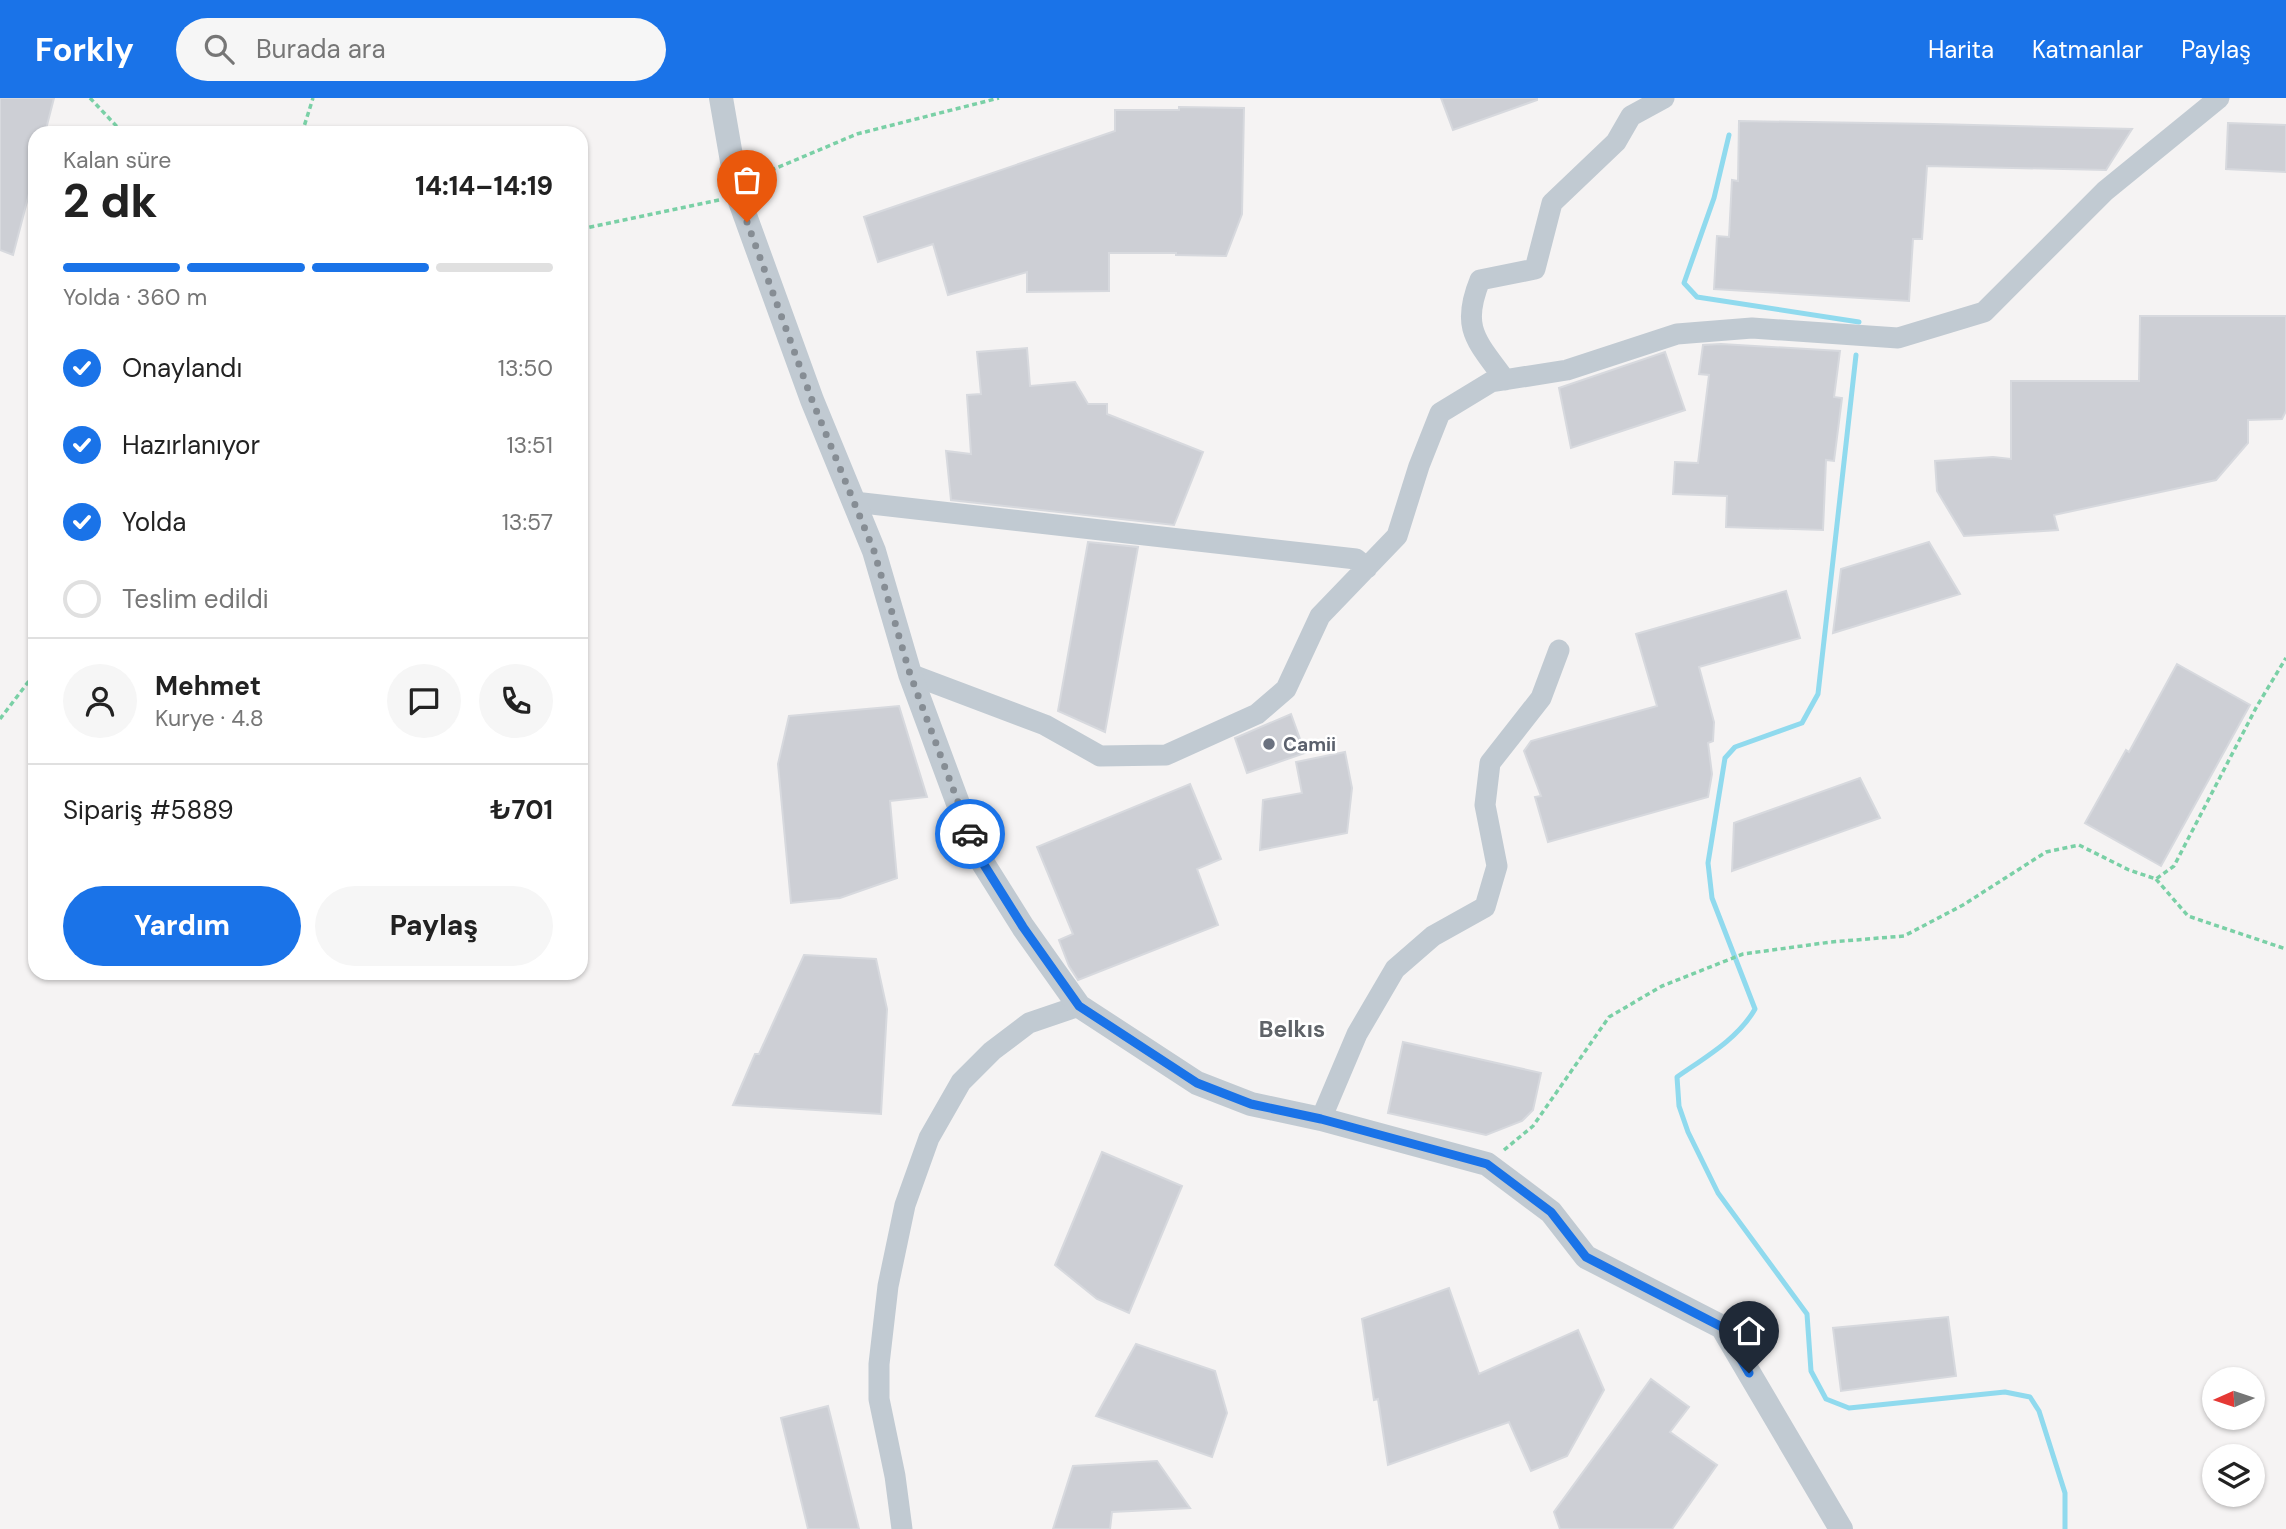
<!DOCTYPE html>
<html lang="tr">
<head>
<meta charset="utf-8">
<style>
	:root { --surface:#fff; --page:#f6f6f6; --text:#222; --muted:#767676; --line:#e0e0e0; --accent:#1a73e8 }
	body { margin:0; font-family:"DM Sans",sans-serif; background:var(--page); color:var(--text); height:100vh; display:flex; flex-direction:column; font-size:26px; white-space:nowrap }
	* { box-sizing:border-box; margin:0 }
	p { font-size:23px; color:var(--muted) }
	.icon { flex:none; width:38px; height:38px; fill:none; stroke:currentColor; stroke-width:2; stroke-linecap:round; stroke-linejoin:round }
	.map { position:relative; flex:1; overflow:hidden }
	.sheet { position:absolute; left:28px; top:28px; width:560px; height:854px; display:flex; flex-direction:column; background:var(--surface); border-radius:21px; box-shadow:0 2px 5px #0004 }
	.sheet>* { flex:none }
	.needle { width:46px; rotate:267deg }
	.buttons { position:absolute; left:2202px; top:1269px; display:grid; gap:14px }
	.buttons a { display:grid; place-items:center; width:63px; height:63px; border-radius:50%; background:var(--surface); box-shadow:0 2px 5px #0004; font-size:35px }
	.pin { position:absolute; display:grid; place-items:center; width:60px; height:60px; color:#fff; margin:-72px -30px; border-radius:50% 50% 50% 0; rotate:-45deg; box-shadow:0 0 7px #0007 }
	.pin .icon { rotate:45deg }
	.courier { position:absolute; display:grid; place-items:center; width:70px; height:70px; margin:-35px; border:5px solid #1a73e8; border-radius:50%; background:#fff; color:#222; box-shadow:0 2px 9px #0007 }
	.summary em { font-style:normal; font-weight:800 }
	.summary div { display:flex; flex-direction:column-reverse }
	.summary { display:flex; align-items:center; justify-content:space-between; height:119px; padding:0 35px }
	h1 { font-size:46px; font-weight:800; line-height:52px }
	.bar { display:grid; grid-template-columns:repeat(4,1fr); gap:10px 7px; align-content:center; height:84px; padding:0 35px }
	.bar i { height:9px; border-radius:5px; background:var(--line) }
	.bar .selected { background:var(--accent) }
	.bar p { grid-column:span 4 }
	.line { display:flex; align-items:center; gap:18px; padding:0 35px; border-top:2px solid var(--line) }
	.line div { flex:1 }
	.round { display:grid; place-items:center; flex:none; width:74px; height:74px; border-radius:37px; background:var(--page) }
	ol { padding:0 35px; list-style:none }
	li { display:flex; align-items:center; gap:21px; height:77px }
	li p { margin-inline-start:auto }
	li .icon { padding:7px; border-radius:50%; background:var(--accent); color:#fff; stroke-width:4 }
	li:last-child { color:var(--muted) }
	li i { width:38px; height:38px; border:4px solid var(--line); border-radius:50% }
	.primary-button { display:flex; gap:14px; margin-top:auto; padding:14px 35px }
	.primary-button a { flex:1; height:80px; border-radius:42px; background:var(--accent); color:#fff; font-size:28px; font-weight:800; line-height:80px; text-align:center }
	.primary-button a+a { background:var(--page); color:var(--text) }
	header { display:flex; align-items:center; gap:42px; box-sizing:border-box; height:98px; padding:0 35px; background:var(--accent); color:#fff }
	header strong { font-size:33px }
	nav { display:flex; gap:38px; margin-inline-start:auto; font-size:24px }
	.search { width:490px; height:63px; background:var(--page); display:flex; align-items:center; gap:18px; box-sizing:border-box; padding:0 24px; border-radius:38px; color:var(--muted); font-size:26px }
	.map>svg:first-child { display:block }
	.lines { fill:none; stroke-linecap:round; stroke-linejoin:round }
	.stream { stroke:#90daee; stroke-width:5 }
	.building { fill:#cdcfd5; stroke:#d7d9de; stroke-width:2 }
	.path { stroke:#7ad0a6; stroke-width:3.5; stroke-dasharray:5 3.5; stroke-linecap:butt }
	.minor { stroke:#c1cad2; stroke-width:21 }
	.tertiary { stroke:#c1cad2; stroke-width:24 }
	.done { stroke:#868d94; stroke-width:7; stroke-dasharray:0 12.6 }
	.route { stroke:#1a73e8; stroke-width:9 }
	.worship-dot { fill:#6b7280; stroke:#fff; stroke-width:2.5 }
	.labels { text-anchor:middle; stroke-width:5; stroke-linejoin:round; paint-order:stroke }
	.worship-label { font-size:19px; font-weight:bold; fill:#5b616d; stroke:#fff; text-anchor:start }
	.quarter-label { font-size:23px; font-weight:bold; fill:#5f6368; stroke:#fff }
</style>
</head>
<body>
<header>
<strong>Forkly</strong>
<div class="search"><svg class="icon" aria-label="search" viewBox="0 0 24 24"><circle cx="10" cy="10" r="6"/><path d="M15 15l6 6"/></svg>Burada ara</div>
<nav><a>Harita</a><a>Katmanlar</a><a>Paylaş</a></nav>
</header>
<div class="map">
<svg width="2286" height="1431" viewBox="0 0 2286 1431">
	<rect width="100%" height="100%" fill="#f5f3f3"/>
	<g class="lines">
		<path class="stream" d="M 1729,37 L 1714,100 L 1684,185 L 1697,199 L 1859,224
			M 1856,257 L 1818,596 L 1802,625 L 1735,649 L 1725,660 L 1708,765 L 1712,800 L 1755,911 C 1738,941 1704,960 1677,979 L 1679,1008 L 1688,1034 L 1718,1095 L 1807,1216 L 1811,1273 L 1826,1301 L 1849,1310 L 2005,1294 L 2030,1299 L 2039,1313 L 2065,1395 L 2065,1431"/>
	</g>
	<path class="building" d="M 0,0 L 54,0 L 45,35 L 35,35 L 35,73 L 13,157 L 0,152 Z
		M 1441,0 L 1537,0 L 1537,2 L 1453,32 Z
		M 1179,9 L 1244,10 L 1242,116 L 1226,158 L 1176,157 L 1176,155 L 1109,155 L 1109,193 L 1027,194 L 1027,174 L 948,197 L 933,146 L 878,164 L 864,119 L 1115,33 L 1115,12 L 1179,12 Z
		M 1739,23 L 1934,26 L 2132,31 L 2106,72 L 1927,68 L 1922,141 L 1913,141 L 1909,203 L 1714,191 L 1717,138 L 1729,139 L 1732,82 L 1738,83 Z
		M 2228,25 L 2286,27 L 2286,74 L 2226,71 Z
		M 2140,218 L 2286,218 L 2286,313 L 2282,321 L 2248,322 L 2248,345 L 2216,382 L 2054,417 L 2058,432 L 1964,438 L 1937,393 L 1935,363 L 1993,359 L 2011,361 L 2011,283 L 2139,283 Z
		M 1721,246 L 1840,253 L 1834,299 L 1842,300 L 1834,363 L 1826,362 L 1823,432 L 1726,429 L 1727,398 L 1673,396 L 1675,364 L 1698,365 L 1709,277 L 1699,276 L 1703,247 Z
		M 1027,250 L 1030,288 L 1075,284 L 1088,306 L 1107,306 L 1107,316 L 1203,354 L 1174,427 L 951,402 L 946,353 L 971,356 L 967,297 L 981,296 L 977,254 Z
		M 1665,254 L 1685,312 L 1571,350 L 1559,290 Z
		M 1088,444 L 1138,449 L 1105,634 L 1058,613 Z
		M 1929,444 L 1960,496 L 1833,535 L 1841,471 Z
		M 1786,493 L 1800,540 L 1699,569 L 1714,624 L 1713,643 L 1708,645 L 1712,676 L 1708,699 L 1548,744 L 1535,699 L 1541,698 L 1524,653 L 1531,643 L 1657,608 L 1636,536 Z
		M 2177,566 L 2250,607 L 2161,768 L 2085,725 L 2126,652 L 2129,654 Z
		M 899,608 L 927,699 L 890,703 L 897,780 L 840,800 L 791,805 L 778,666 L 789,618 Z
		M 1291,616 L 1305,655 L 1247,675 L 1235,640 Z
		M 1345,654 L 1352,690 L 1347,735 L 1260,752 L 1263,702 L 1302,695 L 1296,664 Z
		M 1860,680 L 1880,720 L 1732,773 L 1734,725 Z
		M 1190,686 L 1221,761 L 1197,771 L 1218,827 L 1078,882 L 1069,868 L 1059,842 L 1073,836 L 1037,749 Z
		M 804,857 L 876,861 L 887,911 L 881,1016 L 733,1007 L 755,956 L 759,956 Z
		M 1403,944 L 1541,975 L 1533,1012 L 1522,1023 L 1486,1037 L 1388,1015 Z
		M 1102,1054 L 1182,1088 L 1129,1215 L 1097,1201 L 1055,1167 Z
		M 1449,1190 L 1479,1276 L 1578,1232 L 1604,1292 L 1567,1358 L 1531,1373 L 1509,1324 L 1388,1367 L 1378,1301 L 1374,1302 L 1362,1221 Z
		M 1948,1219 L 1956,1278 L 1841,1293 L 1833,1230 Z
		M 1136,1246 L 1215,1273 L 1227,1315 L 1212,1359 L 1096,1318 Z
		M 1651,1281 L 1689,1309 L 1670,1334 L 1717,1367 L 1672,1431 L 1560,1431 L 1554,1414 Z
		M 828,1308 L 859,1431 L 808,1431 L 781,1320 Z
		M 1157,1363 L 1190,1410 L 1112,1414 L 1110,1431 L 1053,1431 L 1073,1368 Z"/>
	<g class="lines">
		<path class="path" d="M 90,0 L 123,35
			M 302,35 L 313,0
			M 755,79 L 857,36 L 999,0
			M 581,131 L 719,102
			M 0,621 L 35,575
			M 2156,781 L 2188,818 L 2286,851
			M 1504,1052 L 1533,1028 L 1609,919 L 1662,888 L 1743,856 L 1831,844 L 1904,838 L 1963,807 L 2046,754 L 2079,747 L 2129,772 L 2156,781 L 2174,768 L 2257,608 L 2286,560"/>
		<path class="minor" d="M 1505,282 C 1477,243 1460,231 1480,182 L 1535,171 L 1552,105 L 1616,44 L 1631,18 L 1664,0
			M 854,404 L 1356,461 L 1367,470
			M 910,576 L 1045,627 L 1100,658 L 1166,657 L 1257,616 L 1286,591 L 1320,518 L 1397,438 L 1419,368 L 1440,315 L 1491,284 L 1567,272 L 1677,236 L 1752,230 L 1898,240 L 1984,214 L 2105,93 L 2219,0
			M 1321,1021 L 1357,936 L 1395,871 L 1433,838 L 1485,809 L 1497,768 L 1485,707 L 1490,665 L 1541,600 L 1559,552
			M 902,1431 L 895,1378 L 879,1301 L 879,1266 L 888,1188 L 905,1107 L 929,1040 L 961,984 L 992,953 L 1029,925 L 1079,908"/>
		<path class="tertiary" d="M 721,0 L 738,98 L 812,302 L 874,453 L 910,576 L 976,754 L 1023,829 L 1079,908 L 1197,985 L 1251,1006 L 1321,1021 L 1487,1066 L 1551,1114 L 1586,1159 L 1722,1229 L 1841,1431"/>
	</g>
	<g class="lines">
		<path class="done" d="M 747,124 L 812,302 L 874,453 L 910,576 L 970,736"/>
		<path class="route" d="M 970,736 L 976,754 L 1023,829 L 1079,908 L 1197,985 L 1251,1006 L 1321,1021 L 1487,1066 L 1551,1114 L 1586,1159 L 1722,1229 L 1749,1275"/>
	</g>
	<circle class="worship-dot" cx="1269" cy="646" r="7"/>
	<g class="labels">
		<g class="worship-label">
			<text x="1283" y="653">Camii</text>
		</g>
		<g class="quarter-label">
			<text x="1292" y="939">Belkıs</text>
		</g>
	</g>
</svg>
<div class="buttons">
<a><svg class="needle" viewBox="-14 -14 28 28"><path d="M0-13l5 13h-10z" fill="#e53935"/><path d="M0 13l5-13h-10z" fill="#767676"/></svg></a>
<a><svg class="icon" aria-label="layers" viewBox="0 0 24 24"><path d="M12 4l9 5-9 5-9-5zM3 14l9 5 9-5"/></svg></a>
</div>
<div class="pin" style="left:747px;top:124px;background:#ea580c"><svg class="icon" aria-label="bag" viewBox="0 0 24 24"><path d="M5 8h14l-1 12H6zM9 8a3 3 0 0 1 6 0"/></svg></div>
<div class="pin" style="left:1749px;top:1275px;background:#1f2937"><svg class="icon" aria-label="home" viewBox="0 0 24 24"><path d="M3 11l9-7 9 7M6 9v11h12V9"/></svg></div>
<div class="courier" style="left:970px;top:736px"><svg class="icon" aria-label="car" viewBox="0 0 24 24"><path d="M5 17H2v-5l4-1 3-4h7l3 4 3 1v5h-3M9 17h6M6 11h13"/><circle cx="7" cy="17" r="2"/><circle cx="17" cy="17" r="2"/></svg></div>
<section class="sheet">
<div class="summary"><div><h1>2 dk</h1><p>Kalan süre</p></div><em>14:14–14:19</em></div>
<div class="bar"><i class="selected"></i><i class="selected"></i><i class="selected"></i><i></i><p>Yolda · 360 m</p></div>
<ol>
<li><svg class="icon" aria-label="check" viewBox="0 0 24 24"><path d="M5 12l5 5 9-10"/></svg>Onaylandı<p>13:50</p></li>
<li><svg class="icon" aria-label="check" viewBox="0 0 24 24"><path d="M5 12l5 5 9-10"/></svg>Hazırlanıyor<p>13:51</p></li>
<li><svg class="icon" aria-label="check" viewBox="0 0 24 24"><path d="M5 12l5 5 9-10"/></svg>Yolda<p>13:57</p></li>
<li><i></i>Teslim edildi</li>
</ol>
<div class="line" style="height:126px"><a class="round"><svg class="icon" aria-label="person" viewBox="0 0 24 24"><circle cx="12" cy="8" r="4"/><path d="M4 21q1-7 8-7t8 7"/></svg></a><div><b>Mehmet</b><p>Kurye · 4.8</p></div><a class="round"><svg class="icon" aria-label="chat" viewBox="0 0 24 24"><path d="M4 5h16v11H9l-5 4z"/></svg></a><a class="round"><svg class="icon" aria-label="phone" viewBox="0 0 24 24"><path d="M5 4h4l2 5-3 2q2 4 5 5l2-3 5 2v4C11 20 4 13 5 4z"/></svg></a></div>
<div class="line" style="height:91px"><div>Sipariş #5889</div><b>₺701</b></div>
<div class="primary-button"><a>Yardım</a><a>Paylaş</a></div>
</section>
</div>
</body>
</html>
